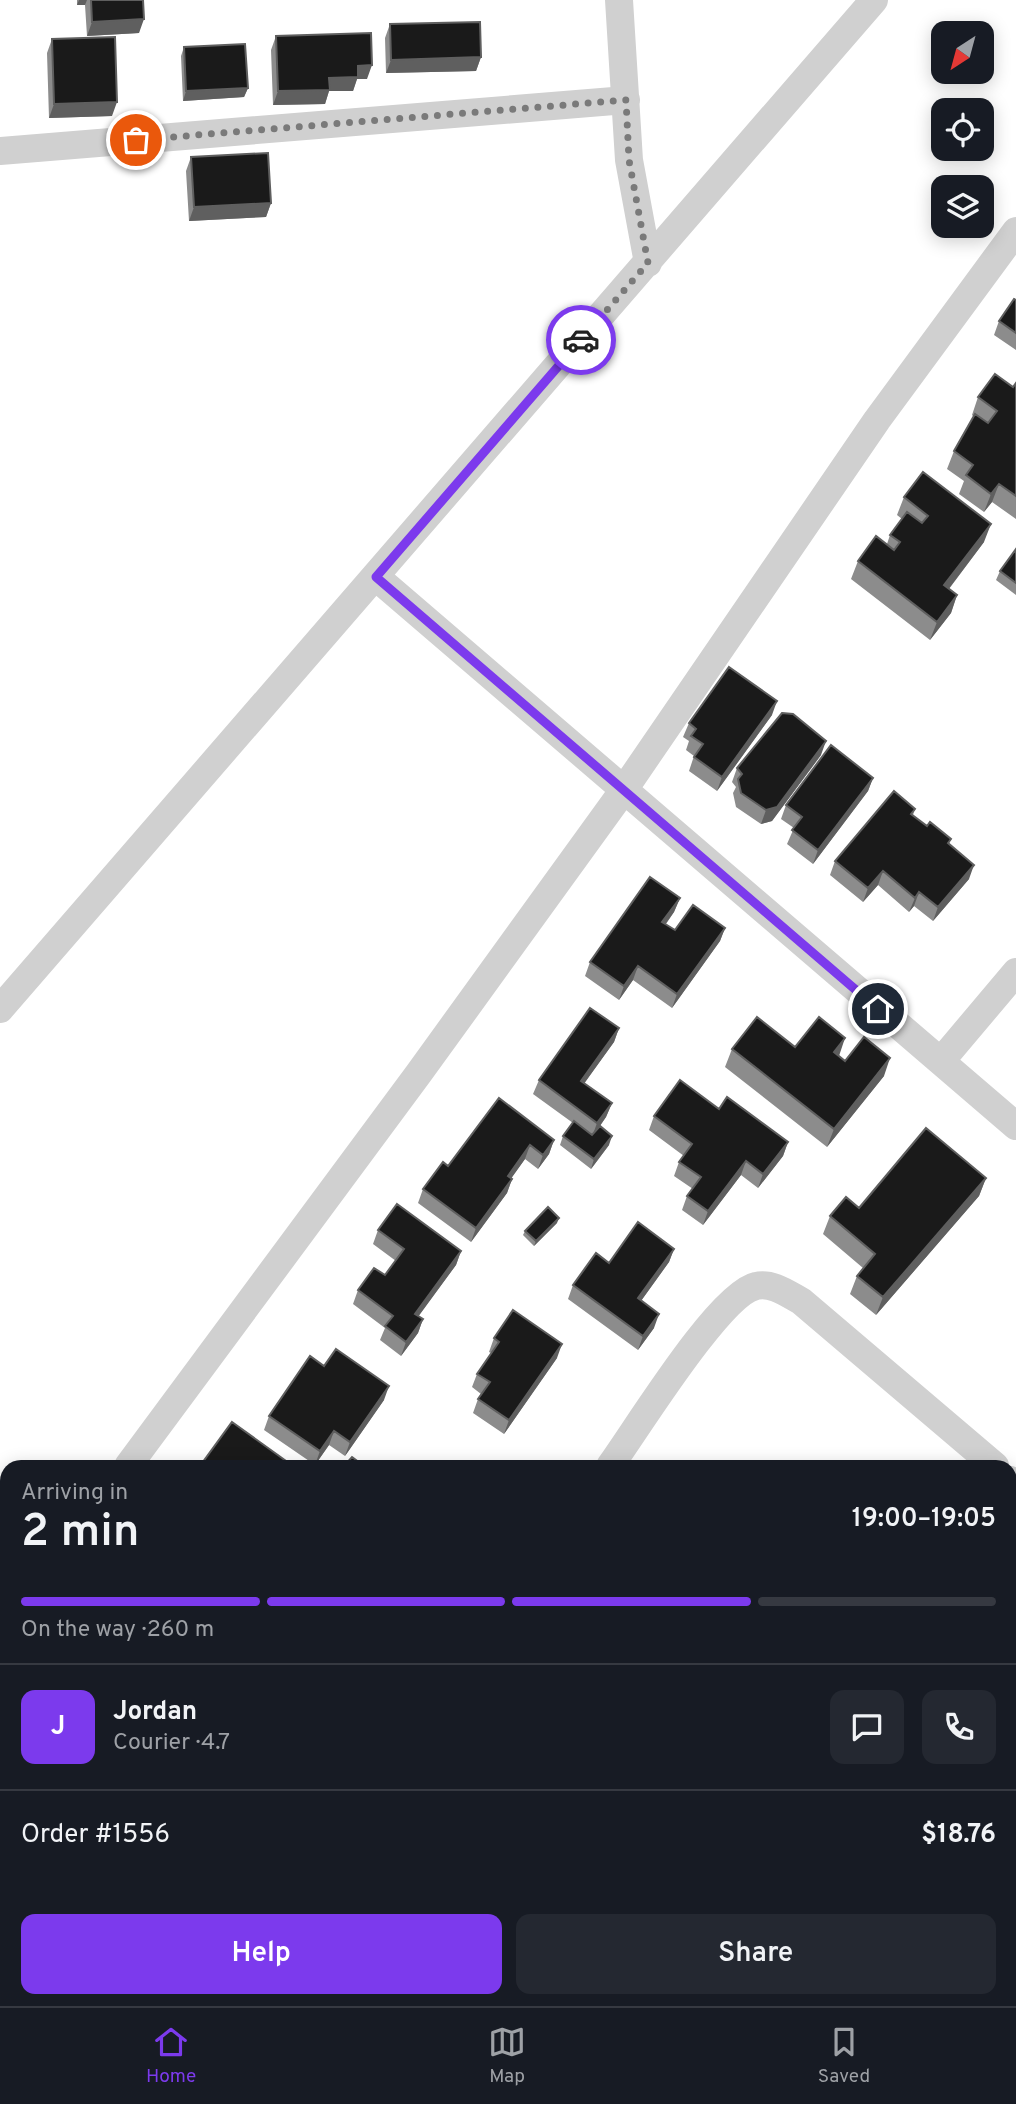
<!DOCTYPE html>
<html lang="en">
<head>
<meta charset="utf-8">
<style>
	:root { --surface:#171b24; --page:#242831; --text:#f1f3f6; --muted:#9ea1a6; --line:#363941; --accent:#7c3aed }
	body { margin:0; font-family:Overpass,sans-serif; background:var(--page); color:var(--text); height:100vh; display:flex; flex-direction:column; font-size:26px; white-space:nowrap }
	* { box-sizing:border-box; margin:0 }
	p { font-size:23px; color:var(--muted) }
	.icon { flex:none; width:38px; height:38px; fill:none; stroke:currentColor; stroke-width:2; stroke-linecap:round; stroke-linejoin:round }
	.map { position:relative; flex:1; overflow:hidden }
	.details { position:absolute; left:0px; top:1460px; width:1017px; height:548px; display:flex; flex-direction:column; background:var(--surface); border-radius:21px 21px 0 0; box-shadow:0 4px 18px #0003 }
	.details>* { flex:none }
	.needle { width:46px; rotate:216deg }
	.tools { position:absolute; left:931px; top:21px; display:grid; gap:14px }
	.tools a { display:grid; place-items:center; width:63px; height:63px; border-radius:14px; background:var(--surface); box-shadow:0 4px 18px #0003; font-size:35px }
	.pin { position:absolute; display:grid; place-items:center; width:60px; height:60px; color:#fff; margin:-30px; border:4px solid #fff; border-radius:50%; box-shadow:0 2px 7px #0007 }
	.courier { position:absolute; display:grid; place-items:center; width:70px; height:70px; margin:-35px; border:5px solid #7c3aed; border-radius:50%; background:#fff; color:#222; box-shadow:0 2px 9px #0007 }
	.head em { font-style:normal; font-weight:600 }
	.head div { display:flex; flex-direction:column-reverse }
	.head { display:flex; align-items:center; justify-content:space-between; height:119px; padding:0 21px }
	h1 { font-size:46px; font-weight:600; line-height:52px }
	.bar { display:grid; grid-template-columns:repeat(4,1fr); gap:10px 7px; align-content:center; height:84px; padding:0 21px }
	.bar i { height:9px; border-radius:5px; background:var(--line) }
	.bar .selected { background:var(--accent) }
	.bar p { grid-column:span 4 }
	.line { display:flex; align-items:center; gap:18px; padding:0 21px; border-top:2px solid var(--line) }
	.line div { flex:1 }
	.round { display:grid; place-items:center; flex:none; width:74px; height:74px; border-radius:14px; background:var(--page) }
	.action { display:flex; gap:14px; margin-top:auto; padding:14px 21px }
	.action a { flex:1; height:80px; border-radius:14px; background:var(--accent); color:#fff; font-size:28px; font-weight:600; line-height:80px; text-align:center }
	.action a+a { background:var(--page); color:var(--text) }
	.tabs { display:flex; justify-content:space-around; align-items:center; height:98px; border-top:2px solid var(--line); background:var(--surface); font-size:19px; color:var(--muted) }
	.tabs a { display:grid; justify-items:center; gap:4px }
	.tabs .selected { color:var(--accent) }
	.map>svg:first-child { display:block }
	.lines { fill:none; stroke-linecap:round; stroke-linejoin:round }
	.street { stroke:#d0d0d0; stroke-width:28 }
	.wall { fill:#8c8c8c }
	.shaded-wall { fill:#5f5f5f }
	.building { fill:#1a1a1a; stroke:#5f5f5f; stroke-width:2 }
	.done { stroke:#7a7a7a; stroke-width:7; stroke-dasharray:0 12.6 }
	.route { stroke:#7c3aed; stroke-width:9 }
</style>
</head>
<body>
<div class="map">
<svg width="1016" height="2006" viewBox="0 0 1016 2006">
	<rect width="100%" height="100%" fill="#fff"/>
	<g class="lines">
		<path class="street" d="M 619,0 L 629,160 L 648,263
			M 0,151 L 626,100
			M 376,577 L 1016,1126
			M 0,1009 L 874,0
			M 941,1061 L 1016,972
			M 128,1466 L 419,1073 L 623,791 L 877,420 L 1016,231
			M 610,1466 C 635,1432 719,1294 756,1286 C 772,1282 788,1294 801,1301 L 995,1466
			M 1010,1480 L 1016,1485
			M 0,1637 L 7,1627
			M 0,1994 L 14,2006
			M 412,2000 L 419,2006
			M 814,2000 L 820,2006"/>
	</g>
	<path class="wall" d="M 77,0 L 143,0 L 139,33 L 87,36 L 85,5 L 77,5 Z
		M 390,24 L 481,57 L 476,71 L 386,73 L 385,38 Z
		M 276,36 L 367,79 L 357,79 L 353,91 L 329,91 L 325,104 L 273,105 L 271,50 Z
		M 52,39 L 112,116 L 49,118 L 47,53 Z
		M 184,47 L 248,88 L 244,97 L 183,101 L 181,56 Z
		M 191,157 L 271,203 L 266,217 L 189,221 L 186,171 Z
		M 1016,300 L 1016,350 L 994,335 L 999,321 Z
		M 1016,383 L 1016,519 L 992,502 L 984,512 L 959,494 L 964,481 L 947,469 L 954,451 L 974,417 L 972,415 L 978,397 L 1013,387 Z
		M 904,497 L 984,542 L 949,589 L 957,595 L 951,613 L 930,640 L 851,579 L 858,561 L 887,544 L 890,535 L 902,519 L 897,515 Z
		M 1016,549 L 1016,595 L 996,580 L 1000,571 Z
		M 772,715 L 717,791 L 689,771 L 694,756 L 686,750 L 689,741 L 683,737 L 689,723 Z
		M 821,755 L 772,821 L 761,824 L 736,807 L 733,793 L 736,787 L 732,782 L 737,768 Z
		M 873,778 L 868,791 L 813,864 L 787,844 L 794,828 L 781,819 L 786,805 Z
		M 915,809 L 913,815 L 927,826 L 951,839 L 949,844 L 969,879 L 933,921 L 914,906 L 909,912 L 878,885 L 863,902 L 830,875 L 835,861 Z
		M 680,898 L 674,912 L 666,924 L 675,930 L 725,928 L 720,941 L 672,1008 L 633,980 L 619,1000 L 585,976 L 590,962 Z
		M 619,1028 L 614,1042 L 584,1083 L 612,1103 L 606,1117 L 600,1126 L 609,1145 L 591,1169 L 560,1145 L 563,1136 L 573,1123 L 533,1094 L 539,1080 Z
		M 795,1047 L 839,1056 L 845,1061 L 884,1076 L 827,1147 L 725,1067 L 732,1049 Z
		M 719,1109 L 788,1142 L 783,1156 L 758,1188 L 741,1175 L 703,1225 L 682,1210 L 687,1196 L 693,1189 L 674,1176 L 679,1162 L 684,1156 L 649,1130 L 654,1116 Z
		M 554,1140 L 549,1154 L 538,1169 L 525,1159 L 511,1178 L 512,1179 L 507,1193 L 471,1242 L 418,1203 L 423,1189 L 448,1166 Z
		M 986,1178 L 979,1196 L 876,1315 L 850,1294 L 857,1276 L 863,1268 L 823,1234 L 830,1216 Z
		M 557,1223 L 534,1246 L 523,1235 L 525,1231 Z
		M 378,1230 L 461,1251 L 456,1265 L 418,1316 L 423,1319 L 418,1333 L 401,1356 L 380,1340 L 385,1328 L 353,1304 L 358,1290 L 385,1275 L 396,1261 L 373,1244 Z
		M 674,1249 L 669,1262 L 641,1301 L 654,1328 L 638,1350 L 568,1299 L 573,1285 L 609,1263 Z
		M 494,1338 L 557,1358 L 504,1434 L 473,1413 L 478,1399 L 481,1394 L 472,1387 L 477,1374 L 491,1353 L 489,1352 Z
		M 324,1366 L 384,1400 L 345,1456 L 329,1445 L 315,1465 L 264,1430 L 269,1416 Z
		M 7,1691 L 7,1761 L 0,1756 L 0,1701 Z
		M 0,1804 L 7,1809 L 7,1875 L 0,1870 Z
		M 83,2000 L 115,2000 L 110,2006 L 90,2006 Z
		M 135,2000 L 159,2000 L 154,2006 L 142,2006 Z
		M 228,2000 L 351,2000 L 349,2006 L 227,2006 L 226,2005 Z"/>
	<path class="shaded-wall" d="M 79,0 L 87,0 L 85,5 L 77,5 Z
		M 144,19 L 139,33 L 87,36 L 92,22 Z
		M 481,57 L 476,71 L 386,73 L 391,60 Z
		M 372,65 L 367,79 L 357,79 L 353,91 L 329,91 L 325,104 L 273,105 L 278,91 L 329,78 L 358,66 Z
		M 248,88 L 244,97 L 183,101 L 186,91 Z
		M 117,102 L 112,116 L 49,118 L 54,104 Z
		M 271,203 L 266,217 L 189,221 L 194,207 Z
		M 999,484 L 992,502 L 984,512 L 991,494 Z
		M 991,524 L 984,542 L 938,603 L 944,585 Z
		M 957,595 L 951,613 L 930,640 L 937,622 Z
		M 777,701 L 772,715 L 717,791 L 722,777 Z
		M 826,741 L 821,755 L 772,821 L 761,824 L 766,810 Z
		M 873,778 L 868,791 L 813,864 L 818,850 Z
		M 974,865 L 969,879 L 933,921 L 938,907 Z
		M 883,871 L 878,885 L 863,902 L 868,888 Z
		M 919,892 L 914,906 L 909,912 L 915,898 Z
		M 680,898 L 674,912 L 657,936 L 662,922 Z
		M 725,928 L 720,941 L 672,1008 L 677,994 Z
		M 638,966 L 633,980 L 619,1000 L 624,986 Z
		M 619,1028 L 614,1042 L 576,1095 L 581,1081 Z
		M 845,1038 L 839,1056 L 834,1052 Z
		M 890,1058 L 884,1076 L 827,1147 L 834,1129 Z
		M 612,1103 L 606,1117 L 592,1137 L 597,1123 Z
		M 612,1136 L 609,1145 L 591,1169 L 594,1159 Z
		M 554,1140 L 549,1154 L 538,1169 L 543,1155 Z
		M 788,1142 L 783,1156 L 758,1188 L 763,1174 Z
		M 530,1145 L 525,1159 L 503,1190 L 508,1176 Z
		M 746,1161 L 741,1175 L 703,1225 L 708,1211 Z
		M 986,1178 L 979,1196 L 876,1315 L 883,1297 Z
		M 512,1179 L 507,1193 L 471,1242 L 476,1228 Z
		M 559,1218 L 557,1223 L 534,1246 L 536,1241 Z
		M 674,1249 L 669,1262 L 633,1312 L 638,1298 Z
		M 461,1251 L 456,1265 L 410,1328 L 415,1314 Z
		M 659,1314 L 654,1328 L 638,1350 L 643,1336 Z
		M 423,1319 L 418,1333 L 401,1356 L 406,1342 Z
		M 562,1344 L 557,1358 L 504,1434 L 509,1420 Z
		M 389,1386 L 384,1400 L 345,1456 L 350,1442 Z
		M 334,1431 L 329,1445 L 315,1465 L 320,1451 Z
		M 7,1908 L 7,1917 L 0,1918 L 0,1910 Z
		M 109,2000 L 115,2000 L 110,2006 L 106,2006 Z
		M 154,2000 L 159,2000 L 154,2006 L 152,2006 Z
		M 730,2000 L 734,2000 L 730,2006 L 726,2006 Z"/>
	<path class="building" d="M 91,0 L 143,0 L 144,19 L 92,22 Z
		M 480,22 L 481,57 L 391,60 L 390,24 Z
		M 371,33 L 372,65 L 358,66 L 358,77 L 329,78 L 330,90 L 278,91 L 276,36 Z
		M 115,37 L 117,102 L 54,104 L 52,39 Z
		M 245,44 L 248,88 L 186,91 L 184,47 Z
		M 268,153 L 271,203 L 194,207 L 191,157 Z
		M 1014,299 L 1016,300 L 1016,333 L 999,321 Z
		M 995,374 L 1013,387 L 1016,383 L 1016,496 L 999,484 L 991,494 L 966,475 L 973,465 L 954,451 L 975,414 L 988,423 L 997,411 L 978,397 Z
		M 923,472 L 991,524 L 944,585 L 957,595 L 937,622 L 858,561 L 876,536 L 894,550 L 900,542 L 890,535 L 907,512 L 922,523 L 928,516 L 904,497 Z
		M 1016,549 L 1016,583 L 1000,571 Z
		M 729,667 L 777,701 L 722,777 L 694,757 L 703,744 L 691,736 L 696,729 L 689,723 Z
		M 782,713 L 793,714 L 826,741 L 777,807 L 766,810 L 741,793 L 738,779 L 742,774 L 737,768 Z
		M 831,745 L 873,778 L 818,850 L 792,830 L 802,817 L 786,805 Z
		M 894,791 L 915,809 L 911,814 L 927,826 L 930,822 L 951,839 L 948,843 L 974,865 L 938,907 L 919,892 L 915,898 L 883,871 L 868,888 L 835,861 Z
		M 650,877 L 680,898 L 662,922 L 675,930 L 693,905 L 725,928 L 677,994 L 638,966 L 624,986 L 590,962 Z
		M 590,1008 L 619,1028 L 581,1081 L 612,1103 L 597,1123 L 539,1080 Z
		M 757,1017 L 795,1047 L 819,1017 L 845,1038 L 834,1052 L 845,1061 L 864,1037 L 890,1058 L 834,1129 L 732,1049 Z
		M 680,1080 L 719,1109 L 727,1097 L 788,1142 L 763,1174 L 746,1161 L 708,1211 L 687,1196 L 701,1177 L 679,1162 L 692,1144 L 654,1116 Z
		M 499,1098 L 554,1140 L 543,1155 L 530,1145 L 508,1176 L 512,1179 L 476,1228 L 423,1189 L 443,1162 L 448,1166 Z
		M 574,1121 L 592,1135 L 600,1126 L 612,1136 L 594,1159 L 563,1136 Z
		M 926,1128 L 986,1178 L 883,1297 L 857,1276 L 875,1254 L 830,1216 L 846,1197 L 859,1208 Z
		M 397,1204 L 461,1251 L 415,1314 L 423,1319 L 406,1342 L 385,1326 L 393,1316 L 358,1290 L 374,1268 L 385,1275 L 404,1249 L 378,1230 Z
		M 548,1207 L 559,1218 L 536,1241 L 525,1231 Z
		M 638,1222 L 674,1249 L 638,1298 L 659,1314 L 643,1336 L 573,1285 L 596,1253 L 609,1263 Z
		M 513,1310 L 562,1344 L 509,1420 L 478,1399 L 490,1382 L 477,1374 L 499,1342 L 494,1338 Z
		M 336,1349 L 389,1386 L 350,1442 L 334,1431 L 320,1451 L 269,1416 L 310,1356 L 324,1366 Z
		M 232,1422 L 293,1466 L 200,1466 Z
		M 352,1457 L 364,1466 L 344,1466 Z
		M 7,1691 L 7,1738 L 0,1733 L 0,1701 Z
		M 0,1804 L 7,1809 L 7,1858 L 0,1853 Z
		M 7,1877 L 7,1908 L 0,1910 L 0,1879 Z
		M 244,2000 L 351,2000 L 347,2006 L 252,2006 Z
		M 685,2000 L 730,2000 L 726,2006 L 681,2006 Z"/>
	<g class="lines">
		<path class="done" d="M 136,140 L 626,100 L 629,160 L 648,263 L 581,340"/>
		<path class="route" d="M 581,340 L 376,577 L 878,1009"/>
	</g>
</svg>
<div class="tools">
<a><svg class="needle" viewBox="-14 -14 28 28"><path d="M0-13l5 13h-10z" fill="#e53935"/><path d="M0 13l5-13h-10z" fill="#9ea1a6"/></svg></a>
<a><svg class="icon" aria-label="locate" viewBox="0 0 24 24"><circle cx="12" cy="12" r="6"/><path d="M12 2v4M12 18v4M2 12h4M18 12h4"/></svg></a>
<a><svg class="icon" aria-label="layers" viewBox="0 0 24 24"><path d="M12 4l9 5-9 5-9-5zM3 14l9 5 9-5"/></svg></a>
</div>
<div class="pin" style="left:136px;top:140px;background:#ea580c"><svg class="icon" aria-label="bag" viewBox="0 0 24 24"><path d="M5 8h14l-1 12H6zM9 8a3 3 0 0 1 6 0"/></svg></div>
<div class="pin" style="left:878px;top:1009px;background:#1f2937"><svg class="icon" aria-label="home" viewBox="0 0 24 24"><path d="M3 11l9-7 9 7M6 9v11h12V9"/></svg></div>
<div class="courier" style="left:581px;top:340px"><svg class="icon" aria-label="car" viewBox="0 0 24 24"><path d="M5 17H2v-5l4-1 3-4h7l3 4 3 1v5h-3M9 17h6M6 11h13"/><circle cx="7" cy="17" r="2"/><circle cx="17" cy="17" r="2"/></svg></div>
<section class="details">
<div class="head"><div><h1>2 min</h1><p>Arriving in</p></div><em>19:00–19:05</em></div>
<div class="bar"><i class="selected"></i><i class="selected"></i><i class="selected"></i><i></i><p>On the way · 260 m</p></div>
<div class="line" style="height:126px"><b class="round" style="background:var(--accent);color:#fff">J</b><div><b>Jordan</b><p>Courier · 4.7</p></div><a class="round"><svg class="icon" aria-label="chat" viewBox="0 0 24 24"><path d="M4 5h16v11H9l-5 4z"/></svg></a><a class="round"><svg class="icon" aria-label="phone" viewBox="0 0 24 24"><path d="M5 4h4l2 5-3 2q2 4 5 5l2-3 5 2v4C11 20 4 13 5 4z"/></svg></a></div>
<div class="line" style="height:91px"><div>Order #1556</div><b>$18.76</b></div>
<div class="action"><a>Help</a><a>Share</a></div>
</section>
</div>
<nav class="tabs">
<a class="selected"><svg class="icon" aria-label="home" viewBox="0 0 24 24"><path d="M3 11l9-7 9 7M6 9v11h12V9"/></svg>Home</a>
<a><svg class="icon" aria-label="map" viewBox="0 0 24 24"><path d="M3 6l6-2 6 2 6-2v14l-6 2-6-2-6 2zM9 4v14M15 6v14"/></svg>Map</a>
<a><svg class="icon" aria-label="saved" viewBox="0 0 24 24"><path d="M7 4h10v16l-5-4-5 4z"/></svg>Saved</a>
</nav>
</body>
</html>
